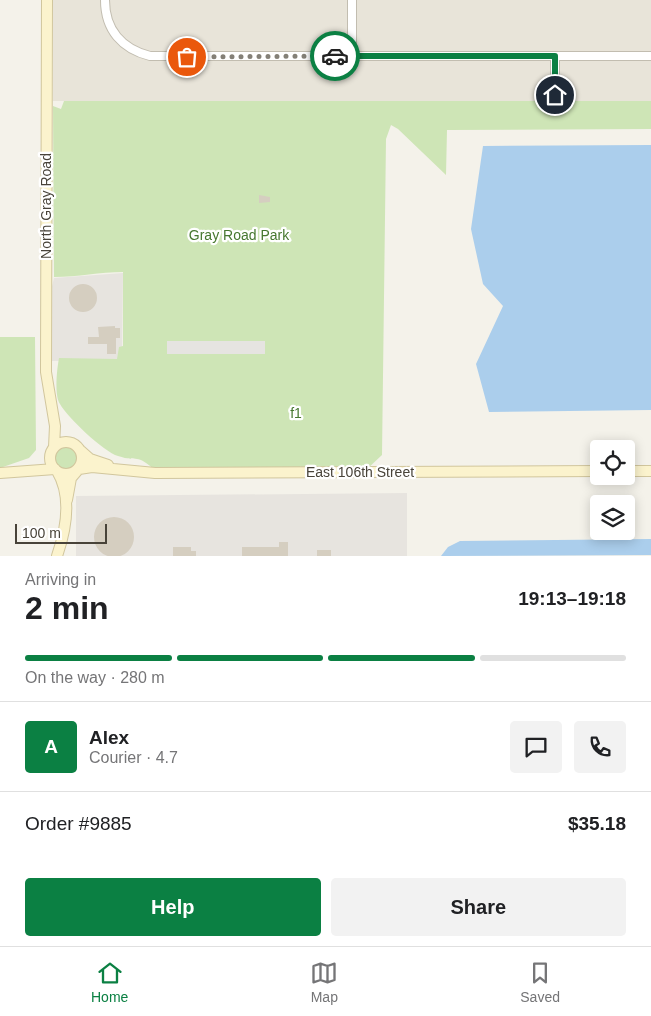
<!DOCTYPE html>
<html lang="en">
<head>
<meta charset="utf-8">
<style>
	:root { --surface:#fff; --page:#f2f2f2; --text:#202124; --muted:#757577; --line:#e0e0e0; --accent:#0b8043 }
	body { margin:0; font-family:Helvetica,sans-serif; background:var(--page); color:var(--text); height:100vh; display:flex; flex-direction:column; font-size:19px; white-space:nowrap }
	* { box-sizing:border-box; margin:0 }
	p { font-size:16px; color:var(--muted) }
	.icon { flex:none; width:28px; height:28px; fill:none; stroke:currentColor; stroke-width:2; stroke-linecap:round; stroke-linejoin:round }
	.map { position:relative; height:556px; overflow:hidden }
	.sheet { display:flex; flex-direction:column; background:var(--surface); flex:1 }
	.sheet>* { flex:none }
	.controls { position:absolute; left:590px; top:440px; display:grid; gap:10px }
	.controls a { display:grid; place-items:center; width:45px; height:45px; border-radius:5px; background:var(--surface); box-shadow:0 2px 12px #0003; font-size:25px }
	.scale { position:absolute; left:15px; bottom:12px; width:92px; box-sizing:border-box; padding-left:5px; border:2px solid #484339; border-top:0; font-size:14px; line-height:18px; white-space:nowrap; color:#484339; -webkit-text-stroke:4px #fff; paint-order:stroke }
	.pin { position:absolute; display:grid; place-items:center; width:42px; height:42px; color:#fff; margin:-21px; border:2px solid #fff; border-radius:50%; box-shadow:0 1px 5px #0007 }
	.courier { position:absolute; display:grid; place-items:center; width:50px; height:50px; margin:-25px; border:4px solid #0b8043; border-radius:50%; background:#fff; color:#222; box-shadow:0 1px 6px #0007 }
	.head em { font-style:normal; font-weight:800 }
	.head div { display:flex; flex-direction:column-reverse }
	.head { display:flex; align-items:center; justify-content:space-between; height:85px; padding:0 25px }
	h1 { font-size:32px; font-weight:800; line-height:38px }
	.bar { display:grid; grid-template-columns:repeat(4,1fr); gap:8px 5px; align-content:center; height:60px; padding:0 25px }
	.bar i { height:6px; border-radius:4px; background:var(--line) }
	.bar .on { background:var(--accent) }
	.bar p { grid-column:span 4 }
	.line { display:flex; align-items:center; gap:12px; padding:0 25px; border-top:1px solid var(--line) }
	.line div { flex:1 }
	.round { display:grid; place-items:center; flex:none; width:52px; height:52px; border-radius:5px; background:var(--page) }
	.action { display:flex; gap:10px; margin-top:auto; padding:10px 25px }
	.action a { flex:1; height:58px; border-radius:5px; background:var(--accent); color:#fff; font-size:20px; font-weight:800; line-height:58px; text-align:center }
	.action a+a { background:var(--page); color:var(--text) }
	.menu { display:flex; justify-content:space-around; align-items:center; height:70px; border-top:1px solid var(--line); background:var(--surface); font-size:14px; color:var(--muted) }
	.menu a { display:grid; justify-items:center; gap:2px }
	.menu .on { color:var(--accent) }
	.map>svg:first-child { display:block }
	.residential { fill:#e8e4d9 }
	.industrial { fill:#e7e4df }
	.green { fill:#cee5b6 }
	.parking { fill:#e6e4e1 }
	.water { fill:#abceec }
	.building { fill:#d5cec0 }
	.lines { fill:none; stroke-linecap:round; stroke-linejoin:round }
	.street-casing { stroke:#c2bdb0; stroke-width:10 }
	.secondary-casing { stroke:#d1c69d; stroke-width:12 }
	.street { stroke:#fff; stroke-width:8 }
	.secondary { stroke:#fbf3cd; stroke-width:10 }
	.done { stroke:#848077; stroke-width:5; stroke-dasharray:0 9 }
	.route { stroke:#0b8043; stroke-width:6 }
	.labels { text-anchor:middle; stroke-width:4.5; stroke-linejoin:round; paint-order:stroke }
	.street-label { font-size:14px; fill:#484339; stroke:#fff }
	.park-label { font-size:14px; fill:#46772f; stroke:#fff }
</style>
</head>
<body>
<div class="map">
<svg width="651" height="556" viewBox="0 0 651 556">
	<rect width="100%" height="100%" fill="#f4f2ea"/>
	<path class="residential" d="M 53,0 L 651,0 L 651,101 L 53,101 Z"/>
	<path class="industrial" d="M 123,273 L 122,360 L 50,361 L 49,299 L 54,278 Z
		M 407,493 L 407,556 L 76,556 L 76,496 Z"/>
	<path class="green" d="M 64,101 L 651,101 L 651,129 L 447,130 L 446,175 L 398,129 L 391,125 L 386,139 L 382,455 L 366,470 L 156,471 C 135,452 139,463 118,456 C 104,452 67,417 60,404 C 54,395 57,369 59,358 L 117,359 L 119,347 L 123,346 L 123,272 C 100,272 78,277 54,277 L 53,106 L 61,109 Z
		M 0,337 L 35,337 L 36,450 L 29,458 L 0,468 Z
		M54 458a12 12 0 1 1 24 0a12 12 0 1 1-24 0Z"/>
	<path class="parking" d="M 167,341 L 265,341 L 265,354 L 167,354 Z"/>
	<path class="water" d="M 651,145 L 651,410 L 489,412 L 476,364 L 503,306 L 483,284 L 471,229 L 483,146 Z
		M 651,539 L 651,555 L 441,556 L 448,547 L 460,541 Z"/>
	<path class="building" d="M 259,195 L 270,197 L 270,202 L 259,203 Z
		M69 298a14 14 0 1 1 28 0a14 14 0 1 1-28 0Z
		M 115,326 L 115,328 L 120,328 L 120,338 L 116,338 L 116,354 L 107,354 L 107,344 L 88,344 L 88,337 L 99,337 L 98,327 Z
		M94 537a20 20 0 1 1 40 0a20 20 0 1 1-40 0Z
		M 279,542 L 288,542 L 288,556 L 242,556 L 242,547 L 279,547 Z
		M 173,547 L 191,547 L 191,551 L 196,551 L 196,556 L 173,556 Z
		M 317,550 L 331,550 L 331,556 L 317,556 Z"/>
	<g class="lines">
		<g class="street-casing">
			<path id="street" d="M 105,0 C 105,30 122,49 150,56 L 651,56
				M 352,0 L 352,56
				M 555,95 L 555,56"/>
		</g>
		<g class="secondary-casing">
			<path id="secondary" d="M 47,0 L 46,372 L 55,426 L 54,447
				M50 458a16 16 0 1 1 32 0a16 16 0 1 1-32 0Z
				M 81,451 L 90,459 L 108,465
				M 79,469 L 92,467 L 155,473 L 599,471
				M 57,471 C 72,496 66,530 57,556
				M 626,471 L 651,471
				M 0,473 L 55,469
				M 67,500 L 71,478 L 77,471"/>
		</g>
		<use href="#street" class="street"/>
		<use href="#secondary" class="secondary"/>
	</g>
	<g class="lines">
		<path class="done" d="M 187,57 L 335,56"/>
		<path class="route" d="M 335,56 L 555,56 L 555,95"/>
	</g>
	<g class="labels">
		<g class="street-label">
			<text transform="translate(46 206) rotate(-90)" y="5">North Gray Road</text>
			<text x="360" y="477">East 106th Street</text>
		</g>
		<g class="park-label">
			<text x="239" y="240">Gray Road Park</text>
			<text x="296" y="418">f1</text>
		</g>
	</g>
</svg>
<div class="controls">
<a><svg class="icon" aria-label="locate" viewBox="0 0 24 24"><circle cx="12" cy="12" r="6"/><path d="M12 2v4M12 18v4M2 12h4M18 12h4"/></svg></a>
<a><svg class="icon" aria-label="layers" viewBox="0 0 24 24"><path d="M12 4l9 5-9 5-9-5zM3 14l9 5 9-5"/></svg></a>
</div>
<div class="scale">100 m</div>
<div class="pin" style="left:187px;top:57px;background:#ea580c"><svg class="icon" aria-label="bag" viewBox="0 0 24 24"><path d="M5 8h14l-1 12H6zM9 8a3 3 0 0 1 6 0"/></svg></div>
<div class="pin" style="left:555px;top:95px;background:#1f2937"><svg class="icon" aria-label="home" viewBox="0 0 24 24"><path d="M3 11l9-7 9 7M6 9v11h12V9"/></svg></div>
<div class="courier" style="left:335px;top:56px"><svg class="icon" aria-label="car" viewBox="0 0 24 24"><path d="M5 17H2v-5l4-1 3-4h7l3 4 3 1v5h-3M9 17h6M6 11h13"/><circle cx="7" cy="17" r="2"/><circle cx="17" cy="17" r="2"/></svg></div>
</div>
<section class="sheet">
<div class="head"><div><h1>2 min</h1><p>Arriving in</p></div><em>19:13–19:18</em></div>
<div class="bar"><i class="on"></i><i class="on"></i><i class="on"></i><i></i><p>On the way · 280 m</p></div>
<div class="line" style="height:90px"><b class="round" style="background:var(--accent);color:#fff">A</b><div><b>Alex</b><p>Courier · 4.7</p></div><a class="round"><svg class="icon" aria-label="chat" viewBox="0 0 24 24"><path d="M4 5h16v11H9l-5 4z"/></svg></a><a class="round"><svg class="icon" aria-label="phone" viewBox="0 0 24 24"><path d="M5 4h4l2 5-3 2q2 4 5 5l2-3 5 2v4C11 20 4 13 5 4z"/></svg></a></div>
<div class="line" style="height:65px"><div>Order #9885</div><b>$35.18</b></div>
<div class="action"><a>Help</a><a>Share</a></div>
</section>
<nav class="menu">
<a class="on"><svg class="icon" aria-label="home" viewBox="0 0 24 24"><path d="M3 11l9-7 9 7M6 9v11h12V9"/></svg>Home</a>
<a><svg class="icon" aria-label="map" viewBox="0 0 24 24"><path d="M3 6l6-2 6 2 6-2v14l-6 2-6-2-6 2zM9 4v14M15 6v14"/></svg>Map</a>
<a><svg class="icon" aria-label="saved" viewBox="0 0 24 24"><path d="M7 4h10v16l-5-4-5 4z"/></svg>Saved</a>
</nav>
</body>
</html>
